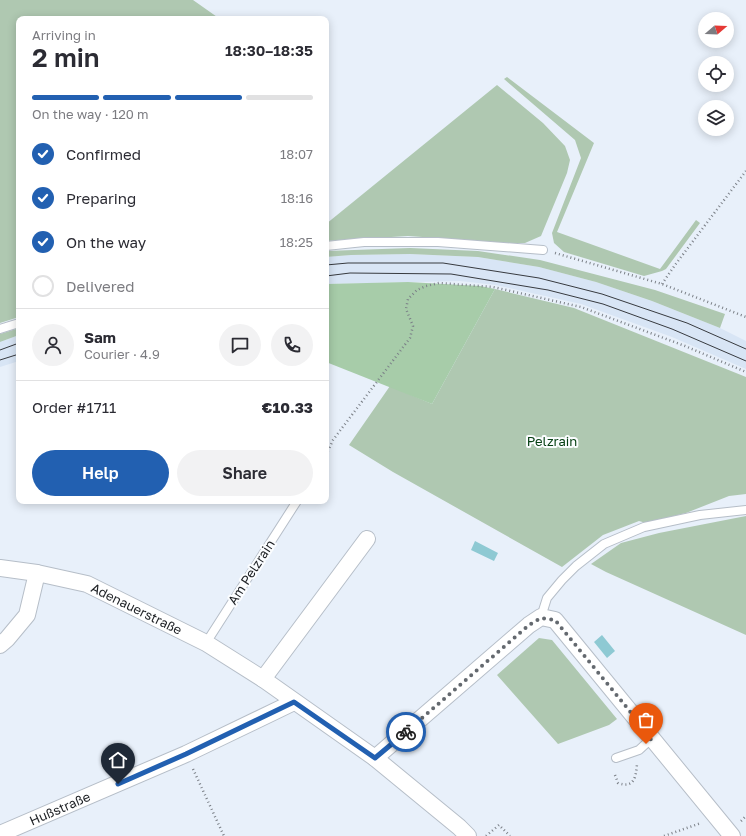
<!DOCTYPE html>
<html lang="en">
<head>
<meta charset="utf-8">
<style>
	:root { --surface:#fff; --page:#f2f2f3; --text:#2b2b33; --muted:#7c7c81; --line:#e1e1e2; --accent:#2260b1 }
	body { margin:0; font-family:"Golos Text",sans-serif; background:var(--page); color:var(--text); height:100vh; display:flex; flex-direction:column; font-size:15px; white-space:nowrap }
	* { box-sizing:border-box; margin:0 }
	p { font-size:13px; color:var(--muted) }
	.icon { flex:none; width:22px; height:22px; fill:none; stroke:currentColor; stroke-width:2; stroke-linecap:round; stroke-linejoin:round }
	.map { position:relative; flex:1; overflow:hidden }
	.panel { position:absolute; left:16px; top:16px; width:313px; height:488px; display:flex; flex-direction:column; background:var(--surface); border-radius:8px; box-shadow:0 2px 10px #0003 }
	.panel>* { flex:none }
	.needle { width:26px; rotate:71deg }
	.controls { position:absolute; left:698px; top:12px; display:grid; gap:8px }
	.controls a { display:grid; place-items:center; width:36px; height:36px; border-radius:50%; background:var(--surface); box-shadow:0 2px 10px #0003; font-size:20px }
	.pin { position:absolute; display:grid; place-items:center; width:34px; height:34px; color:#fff; margin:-41px -17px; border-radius:50% 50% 50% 0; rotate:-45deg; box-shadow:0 0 4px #0007 }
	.pin .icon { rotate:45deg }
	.courier { position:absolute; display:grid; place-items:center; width:40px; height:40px; margin:-20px; border:3px solid #2260b1; border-radius:50%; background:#fff; color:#222; box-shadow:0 1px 5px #0007 }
	.head em { font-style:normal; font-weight:600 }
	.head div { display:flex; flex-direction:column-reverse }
	.head { display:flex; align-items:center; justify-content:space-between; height:68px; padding:0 16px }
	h1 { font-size:26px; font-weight:600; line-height:30px }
	.bar { display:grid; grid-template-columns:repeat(4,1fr); gap:6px 4px; align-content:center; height:48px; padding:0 16px }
	.bar i { height:5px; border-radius:3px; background:var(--line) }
	.bar .active { background:var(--accent) }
	.bar p { grid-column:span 4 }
	.line { display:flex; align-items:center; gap:10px; padding:0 16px; border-top:1px solid var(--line) }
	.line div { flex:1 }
	.round { display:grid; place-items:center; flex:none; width:42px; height:42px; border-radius:21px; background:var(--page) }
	ol { padding:0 16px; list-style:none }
	li { display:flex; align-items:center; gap:12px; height:44px }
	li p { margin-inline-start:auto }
	li .icon { padding:4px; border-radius:50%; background:var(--accent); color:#fff; stroke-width:4 }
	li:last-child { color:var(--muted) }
	li i { width:22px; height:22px; border:2px solid var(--line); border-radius:50% }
	.cta { display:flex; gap:8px; margin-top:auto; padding:8px 16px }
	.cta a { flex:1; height:46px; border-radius:24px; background:var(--accent); color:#fff; font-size:16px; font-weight:600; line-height:46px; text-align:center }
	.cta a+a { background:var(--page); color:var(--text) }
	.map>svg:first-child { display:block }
	.built { fill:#d8e5f5 }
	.green { fill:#afc8b1 }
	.forest { fill:#a7cca9 }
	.water { fill:#8ec9d3 }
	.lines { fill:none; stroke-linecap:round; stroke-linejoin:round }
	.lane-casing { stroke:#b6bec8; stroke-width:10 }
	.street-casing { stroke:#b6bec8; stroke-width:18 }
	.path { stroke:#7c8188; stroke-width:2.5; stroke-dasharray:1 3; stroke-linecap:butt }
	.lane { stroke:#fff; stroke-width:8 }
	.street { stroke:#fff; stroke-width:16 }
	.tram { stroke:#373a3f; stroke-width:1 }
	.done { stroke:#64696f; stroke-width:4; stroke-dasharray:0 7.2 }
	.route { stroke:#2260b1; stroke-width:5 }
	.labels { text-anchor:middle; stroke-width:4; stroke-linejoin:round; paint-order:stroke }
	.park-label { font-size:13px; fill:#064014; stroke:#fbfdff }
	.street-label { font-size:13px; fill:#1d2024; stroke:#fbfdff }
</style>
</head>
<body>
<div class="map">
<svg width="746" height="836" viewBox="0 0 746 836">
	<rect width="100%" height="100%" fill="#e8f0fa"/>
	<path class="built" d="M 410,254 L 478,257 L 539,267 L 596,282 L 652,301 L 720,328 L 746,341 L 746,369 L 672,337 L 581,304 L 496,285 L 460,281 L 326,284 L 326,257 L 350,255 Z
		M 19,335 L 19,361 L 0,367 L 0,342 Z"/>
	<path class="green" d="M 0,0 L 193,0 L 220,19 L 19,19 L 19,317 L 0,323 Z
		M 507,77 L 594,143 L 557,232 L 660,269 L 696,220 L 700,223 L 666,269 L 662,271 L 644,276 L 564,252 L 554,243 L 552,233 L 581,158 L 575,140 L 504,79 Z
		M 497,85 L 543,123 L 565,146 L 570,160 L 567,173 L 541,236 L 525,243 L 509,243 L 408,236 L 326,241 L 326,224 Z
		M 410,248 L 478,251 L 540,260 L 655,290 L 725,314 L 720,328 L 652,301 L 596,282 L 539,267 L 478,257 L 410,254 L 351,255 L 326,257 L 326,251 Z
		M 495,289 L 574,308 L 746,377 L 746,494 L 729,496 L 686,513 L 646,523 L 639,521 L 603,535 L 562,567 L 393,472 L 349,445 L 390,386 L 432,404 Z
		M 19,328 L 19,335 L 0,342 L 0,334 Z
		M 746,516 L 746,635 L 606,572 L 591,564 L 621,543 L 659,533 Z
		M 539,638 L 552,640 L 617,719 L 609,725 L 558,744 L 497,675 Z"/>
	<path class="forest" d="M 408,282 L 480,286 L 495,289 L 432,404 L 326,362 L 326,284 Z"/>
	<path class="water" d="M 475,541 L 498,553 L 494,561 L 471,550 Z
		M 602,635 L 615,651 L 607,658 L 594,642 Z"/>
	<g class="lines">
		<g class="lane-casing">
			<path id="lane" d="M 326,246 L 364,242 L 438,242 L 543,250
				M 0,329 L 19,323
				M 541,617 L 547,598 L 562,580 L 576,566 L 604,544 L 644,527 L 700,515 L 746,510
				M 206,643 L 297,501
				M 616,758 L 639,750 L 652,738"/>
		</g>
		<g class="street-casing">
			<g id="street">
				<path id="s1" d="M 0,568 L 37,573 L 87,584 L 206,643 L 263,679 L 375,758 L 459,827 L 468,836"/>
				<path d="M 0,645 L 7,639 L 27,615 L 37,573"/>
				<path d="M 263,679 L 367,539"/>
				<path d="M 375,758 L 529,625 L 541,617 L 555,620 L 732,836"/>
				<path id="s2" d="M 0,834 L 186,754 L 294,702"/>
			</g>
		</g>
		<path class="path" d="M 555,253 L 662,284 L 746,317
			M 662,284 L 675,265 L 746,171
			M 326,455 L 333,440 L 410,338 L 413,326 L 406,309 L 408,299 L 417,290 L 426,286 L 439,283 L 493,287 L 581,307 L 685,346 L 746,372
			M 193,769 L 224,836
			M 615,775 L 618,783 C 634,789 636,777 637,764
			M 741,821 L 746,816
			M 486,836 L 499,825 L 510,836
			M 664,836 L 701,823"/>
		<use href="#lane" class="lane"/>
		<use href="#street" class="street"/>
		<path class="tram" d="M 326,265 L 348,263 L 443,263 L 539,278 L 602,294 L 687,323 L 746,349
			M 326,276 L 350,273 L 451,274 L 548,290 L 603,304 L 672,329 L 746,361
			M 0,350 L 19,343
			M 0,360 L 19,354"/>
	</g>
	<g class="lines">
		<path class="done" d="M 406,732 L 529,625 L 541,618 L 555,620 L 642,726 L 652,738 L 646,744"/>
		<path class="route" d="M 118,784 L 186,754 L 294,702 L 375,758 L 406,732"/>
	</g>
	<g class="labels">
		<g class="park-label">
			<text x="552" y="446">Pelzrain</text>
		</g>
		<g class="street-label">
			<text transform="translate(251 572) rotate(-57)" y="5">Am Pelzrain</text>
			<text dy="5" stroke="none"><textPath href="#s1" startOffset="144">Adenauerstraße</textPath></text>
			<text dy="5" stroke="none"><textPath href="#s2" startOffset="65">Hußstraße</textPath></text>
		</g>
	</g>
</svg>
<div class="controls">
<a><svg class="needle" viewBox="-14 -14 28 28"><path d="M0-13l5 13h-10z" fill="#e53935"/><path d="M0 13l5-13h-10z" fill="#7c7c81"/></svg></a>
<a><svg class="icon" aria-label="locate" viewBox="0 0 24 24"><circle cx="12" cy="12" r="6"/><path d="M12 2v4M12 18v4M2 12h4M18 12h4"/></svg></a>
<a><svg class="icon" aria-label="layers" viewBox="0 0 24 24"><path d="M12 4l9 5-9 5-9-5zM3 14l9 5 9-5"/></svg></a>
</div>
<div class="pin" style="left:646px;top:744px;background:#ea580c"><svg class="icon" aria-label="bag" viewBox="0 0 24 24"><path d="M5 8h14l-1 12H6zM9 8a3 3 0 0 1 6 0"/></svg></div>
<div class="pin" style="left:118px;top:784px;background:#1f2937"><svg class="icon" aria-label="home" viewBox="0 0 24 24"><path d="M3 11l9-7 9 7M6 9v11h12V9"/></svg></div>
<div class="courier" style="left:406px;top:732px"><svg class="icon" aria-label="bike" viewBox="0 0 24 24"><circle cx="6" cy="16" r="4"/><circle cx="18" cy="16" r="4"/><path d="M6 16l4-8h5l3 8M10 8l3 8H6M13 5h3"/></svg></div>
<section class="panel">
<div class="head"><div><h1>2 min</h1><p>Arriving in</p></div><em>18:30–18:35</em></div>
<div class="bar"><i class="active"></i><i class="active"></i><i class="active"></i><i></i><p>On the way · 120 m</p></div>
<ol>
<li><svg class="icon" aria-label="check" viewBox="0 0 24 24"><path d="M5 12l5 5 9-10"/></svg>Confirmed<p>18:07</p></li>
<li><svg class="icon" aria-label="check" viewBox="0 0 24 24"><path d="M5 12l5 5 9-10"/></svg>Preparing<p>18:16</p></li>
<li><svg class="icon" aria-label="check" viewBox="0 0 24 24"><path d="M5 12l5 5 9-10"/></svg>On the way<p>18:25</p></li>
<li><i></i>Delivered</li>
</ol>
<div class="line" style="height:72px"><a class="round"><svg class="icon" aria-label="person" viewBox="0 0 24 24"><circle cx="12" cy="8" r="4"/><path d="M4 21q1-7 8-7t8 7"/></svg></a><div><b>Sam</b><p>Courier · 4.9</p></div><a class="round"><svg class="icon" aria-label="chat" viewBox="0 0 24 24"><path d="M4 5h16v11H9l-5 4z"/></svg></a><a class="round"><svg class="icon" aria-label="phone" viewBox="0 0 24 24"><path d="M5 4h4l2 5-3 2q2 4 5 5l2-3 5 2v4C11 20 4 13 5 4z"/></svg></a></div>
<div class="line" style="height:52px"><div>Order #1711</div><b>€10.33</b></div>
<div class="cta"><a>Help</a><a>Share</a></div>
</section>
</div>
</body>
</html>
